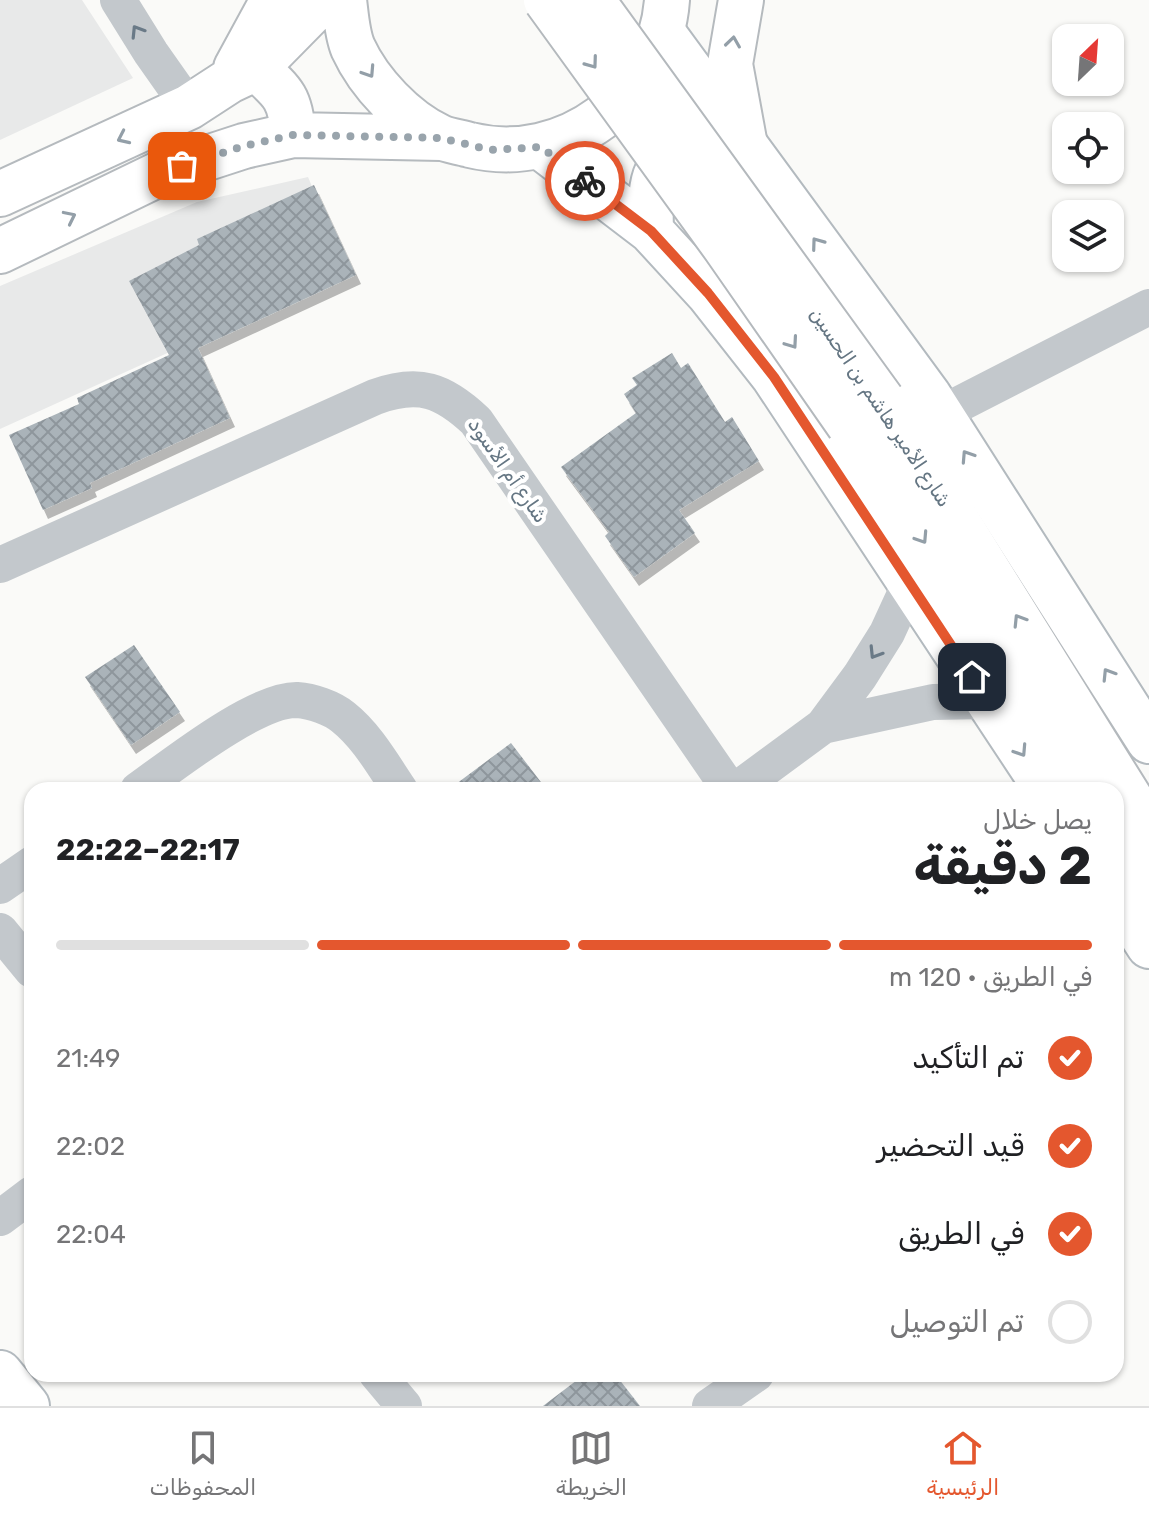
<!DOCTYPE html>
<html lang="ar">
<head>
<meta charset="utf-8">
<style>
	:root { --surface:#fff; --page:#f2f2f2; --text:#202124; --muted:#757577; --line:#e0e0e0; --accent:#e4572e }
	body { margin:0; font-family:Rubik,Cairo,sans-serif; background:var(--page); color:var(--text); direction:rtl; height:100vh; display:flex; flex-direction:column; font-size:30px; white-space:nowrap }
	* { box-sizing:border-box; margin:0 }
	p { font-size:26px; color:var(--muted) }
	.icon { flex:none; width:44px; height:44px; fill:none; stroke:currentColor; stroke-width:2; stroke-linecap:round; stroke-linejoin:round }
	.map { position:relative; flex:1; overflow:hidden; direction:ltr }
	.side { position:absolute; left:24px; top:782px; width:1100px; height:600px; display:flex; flex-direction:column; background:var(--surface); border-radius:24px; box-shadow:0 2px 6px #0004; direction:rtl }
	.side>* { flex:none }
	.needle { width:52px; rotate:25deg }
	.buttons { position:absolute; left:1052px; top:24px; display:grid; gap:16px }
	.buttons a { display:grid; place-items:center; width:72px; height:72px; border-radius:16px; background:var(--surface); box-shadow:0 2px 6px #0004; font-size:40px }
	.pin { position:absolute; display:grid; place-items:center; width:68px; height:68px; color:#fff; margin:-34px; border-radius:16px; box-shadow:0 4px 12px #0006 }
	.courier { position:absolute; display:grid; place-items:center; width:80px; height:80px; margin:-40px; border:6px solid #e4572e; border-radius:50%; background:#fff; color:#222; box-shadow:0 2px 10px #0007 }
	.overview em { font-style:normal; font-weight:700 }
	.overview div { display:flex; flex-direction:column-reverse }
	.overview { display:flex; align-items:center; justify-content:space-between; height:136px; padding:0 32px }
	h1 { font-size:52px; font-weight:700; line-height:60px }
	.bar { display:grid; grid-template-columns:repeat(4,1fr); gap:12px 8px; align-content:center; height:96px; padding:0 32px }
	.bar i { height:10px; border-radius:6px; background:var(--line) }
	.bar .active { background:var(--accent) }
	.bar p { grid-column:span 4 }
	ol { padding:0 32px; list-style:none }
	li { display:flex; align-items:center; gap:24px; height:88px }
	li p { margin-inline-start:auto }
	li .icon { padding:8px; border-radius:50%; background:var(--accent); color:#fff; stroke-width:4 }
	li:last-child { color:var(--muted) }
	li i { width:44px; height:44px; border:4px solid var(--line); border-radius:50% }
	.dock { display:flex; justify-content:space-around; align-items:center; height:112px; border-top:2px solid var(--line); background:var(--surface); font-size:22px; color:var(--muted) }
	.dock a { display:grid; justify-items:center; gap:4px }
	.dock .active { color:var(--accent) }
	.map>svg:first-child { display:block }
	.built { fill:#e8e9e9 }
	.building { fill:url(#building-cross-hatch); filter:url(#shadow) }
	.lines { fill:none; stroke-linecap:round; stroke-linejoin:round }
	.secondary-casing { stroke:#b3babf; stroke-width:48 }
	.primary-casing { stroke:#b5babe; stroke-width:48 }
	.highway-casing { stroke:#b4b9bd; stroke-width:48 }
	.street { stroke:#c3c8cc; stroke-width:36 }
	.secondary { stroke:#fff; stroke-width:44 }
	.primary { stroke:#fff; stroke-width:44 }
	.highway { stroke:#fff; stroke-width:44 }
	.highway-bridge-casing { stroke:#b4b9bd; stroke-width:48; stroke-linecap:butt }
	.highway-bridge { stroke:#fff; stroke-width:44 }
	.oneway { stroke:#6a7a87 }
	.oneway2 { stroke:#939fa8 }
	.done { stroke:#99a4ac; stroke-width:8; stroke-dasharray:0 14.4 }
	.route { stroke:#e4572e; stroke-width:10 }
	.labels { text-anchor:middle; stroke-width:8; stroke-linejoin:round; paint-order:stroke }
	.street-label { font-size:20px; fill:#657683; stroke:#fff }
</style>
</head>
<body>
<div class="map">
<svg width="1149" height="1406" viewBox="0 0 1149 1406">
	<defs>
		<pattern id="building-cross-hatch" width="8" height="8" patternUnits="userSpaceOnUse" patternTransform="scale(2)"><rect width="8" height="8" fill="#aab3b9"/><path d="M0 0l8 8M0 8l8-8" fill="none" stroke="#8e969c"/></pattern>
		<filter id="shadow"><feDropShadow dx="5" dy="9" stdDeviation="0" flood-color="#0004"/></filter>
	</defs>
	<rect width="100%" height="100%" fill="#fafaf8"/>
	<path class="built" d="M 0,0 L 82,0 L 133,78 L 0,140 Z
		M 308,177 L 348,271 L 0,429 L 0,286 L 197,202 Z"/>
	<path class="building" d="M 314,185 L 356,275 L 198,348 L 230,418 L 90,483 L 92,488 L 43,510 L 9,435 L 79,404 L 77,398 L 169,355 L 129,281 L 199,245 L 197,239 Z
		M 672,353 L 681,368 L 688,363 L 725,422 L 732,417 L 759,461 L 679,510 L 695,533 L 634,577 L 605,536 L 609,532 L 561,467 L 636,413 L 624,394 L 637,385 L 632,378 Z
		M 134,645 L 180,712 L 131,745 L 85,677 Z
		M 511,743 L 547,790 L 448,790 Z
		M 585,1374 L 615,1374 L 640,1406 L 543,1406 Z"/>
	<g class="lines">
		<g class="secondary-casing">
			<path id="secondary" d="M 663,33 L 929,396 L 1149,741
				M 541,147 L 651,231 L 708,293 L 774,377 L 1047,790
				M 651,231 C 650,195 648,151 695,147
				M 1116,895 L 1149,946
				M 0,1373 L 27,1406"/>
		</g>
		<g class="primary-casing">
			<path id="primary" d="M 344,0 C 346,15 347,34 353,48 C 369,83 405,121 440,137 C 449,141 461,142 470,145 C 565,168 660,97 667,0
				M 741,0 L 730,64 L 744,140
				M 236,68 L 273,0
				M 256,68 C 283,92 291,98 293,135
				M 0,194 L 189,107 L 229,81 L 256,68 L 323,0
				M 0,251 L 161,173 L 244,146 L 293,135 L 441,138"/>
		</g>
		<g class="highway-casing">
			<path id="highway" d="M 882,400 L 1149,829
				M 849,425 L 1085,790
				M 1116,838 L 1149,890"/>
		</g>
		<path class="street" d="M 118,0 L 151,53 L 189,107
			M 940,414 L 1149,307
			M 0,565 L 375,397 C 419,381 443,390 476,421 L 730,790
			M 823,726 L 933,702 L 987,701
			M 138,790 C 173,765 256,699 297,700 C 312,701 332,708 343,717 C 367,736 383,765 400,790
			M 736,790 L 823,726 L 860,676 L 887,633 L 910,583
			M 0,886 L 32,864
			M 0,931 L 32,970
			M 0,1218 L 32,1194
			M 377,1374 L 404,1406
			M 710,1406 L 756,1374"/>
		<use href="#secondary" class="secondary"/>
		<use href="#primary" class="primary"/>
		<use href="#highway" class="highway"/>
		<g class="highway-bridge-casing">
			<path id="highway-bridge" d="M 546,0 L 725,247 L 849,425
				M 592,0 L 882,400"/>
		</g>
		<use href="#highway-bridge" class="highway-bridge"/>
	</g>
	<defs><path id="oneway-chevron" d="M-2-3.5L2.5 0L-2 3.5" fill="none" stroke-width="1.6" stroke-linecap="round" stroke-linejoin="round" transform="scale(2)"/></defs>
	<g class="oneway">
		<use href="#oneway-chevron" transform="translate(137 31) rotate(-122)"/>
		<use href="#oneway-chevron" transform="translate(875 653) rotate(122)"/>
	</g>
	<g class="oneway2">
		<use href="#oneway-chevron" transform="translate(733 42) rotate(-82)"/>
		<use href="#oneway-chevron" transform="translate(592 63) rotate(54)"/>
		<use href="#oneway-chevron" transform="translate(369 72) rotate(57)"/>
		<use href="#oneway-chevron" transform="translate(123 138) rotate(155)"/>
		<use href="#oneway-chevron" transform="translate(70 217) rotate(-26)"/>
		<use href="#oneway-chevron" transform="translate(817 243) rotate(-126)"/>
		<use href="#oneway-chevron" transform="translate(792 343) rotate(55)"/>
		<use href="#oneway-chevron" transform="translate(967 456) rotate(-123)"/>
		<use href="#oneway-chevron" transform="translate(922 538) rotate(57)"/>
		<use href="#oneway-chevron" transform="translate(1019 620) rotate(-122)"/>
		<use href="#oneway-chevron" transform="translate(1108 674) rotate(-122)"/>
		<use href="#oneway-chevron" transform="translate(1021 751) rotate(57)"/>
	</g>
	<g class="lines">
		<path class="done" d="M 182,166 L 244,146 L 293,135 L 441,138 L 490,150 L 541,147 L 585,181"/>
		<path class="route" d="M 585,181 L 651,231 L 708,293 L 774,377 L 972,677"/>
	</g>
	<g class="labels">
		<g class="street-label">
			<text transform="translate(881 407) rotate(56)" y="7">شارع الأمير هاشم بن الحسين</text>
			<text transform="translate(508 470) rotate(55)" y="7">شارع أم الأسود</text>
		</g>
	</g>
</svg>
<div class="buttons">
<a><svg class="needle" viewBox="-14 -14 28 28"><path d="M0-13l5 13h-10z" fill="#e53935"/><path d="M0 13l5-13h-10z" fill="#757577"/></svg></a>
<a><svg class="icon" aria-label="locate" viewBox="0 0 24 24"><circle cx="12" cy="12" r="6"/><path d="M12 2v4M12 18v4M2 12h4M18 12h4"/></svg></a>
<a><svg class="icon" aria-label="layers" viewBox="0 0 24 24"><path d="M12 4l9 5-9 5-9-5zM3 14l9 5 9-5"/></svg></a>
</div>
<div class="pin" style="left:182px;top:166px;background:#ea580c"><svg class="icon" aria-label="bag" viewBox="0 0 24 24"><path d="M5 8h14l-1 12H6zM9 8a3 3 0 0 1 6 0"/></svg></div>
<div class="pin" style="left:972px;top:677px;background:#1f2937"><svg class="icon" aria-label="home" viewBox="0 0 24 24"><path d="M3 11l9-7 9 7M6 9v11h12V9"/></svg></div>
<div class="courier" style="left:585px;top:181px"><svg class="icon" aria-label="bike" viewBox="0 0 24 24"><circle cx="6" cy="16" r="4"/><circle cx="18" cy="16" r="4"/><path d="M6 16l4-8h5l3 8M10 8l3 8H6M13 5h3"/></svg></div>
<section class="side">
<div class="overview"><div><h1>2 دقيقة</h1><p>يصل خلال</p></div><em>22:17–22:22</em></div>
<div class="bar"><i class="active"></i><i class="active"></i><i class="active"></i><i></i><p>في الطريق · 120 m</p></div>
<ol>
<li><svg class="icon" aria-label="check" viewBox="0 0 24 24"><path d="M5 12l5 5 9-10"/></svg>تم التأكيد<p>21:49</p></li>
<li><svg class="icon" aria-label="check" viewBox="0 0 24 24"><path d="M5 12l5 5 9-10"/></svg>قيد التحضير<p>22:02</p></li>
<li><svg class="icon" aria-label="check" viewBox="0 0 24 24"><path d="M5 12l5 5 9-10"/></svg>في الطريق<p>22:04</p></li>
<li><i></i>تم التوصيل</li>
</ol>
</section>
</div>
<nav class="dock">
<a class="active"><svg class="icon" aria-label="home" viewBox="0 0 24 24"><path d="M3 11l9-7 9 7M6 9v11h12V9"/></svg>الرئيسية</a>
<a><svg class="icon" aria-label="map" viewBox="0 0 24 24"><path d="M3 6l6-2 6 2 6-2v14l-6 2-6-2-6 2zM9 4v14M15 6v14"/></svg>الخريطة</a>
<a><svg class="icon" aria-label="saved" viewBox="0 0 24 24"><path d="M7 4h10v16l-5-4-5 4z"/></svg>المحفوظات</a>
</nav>
</body>
</html>
